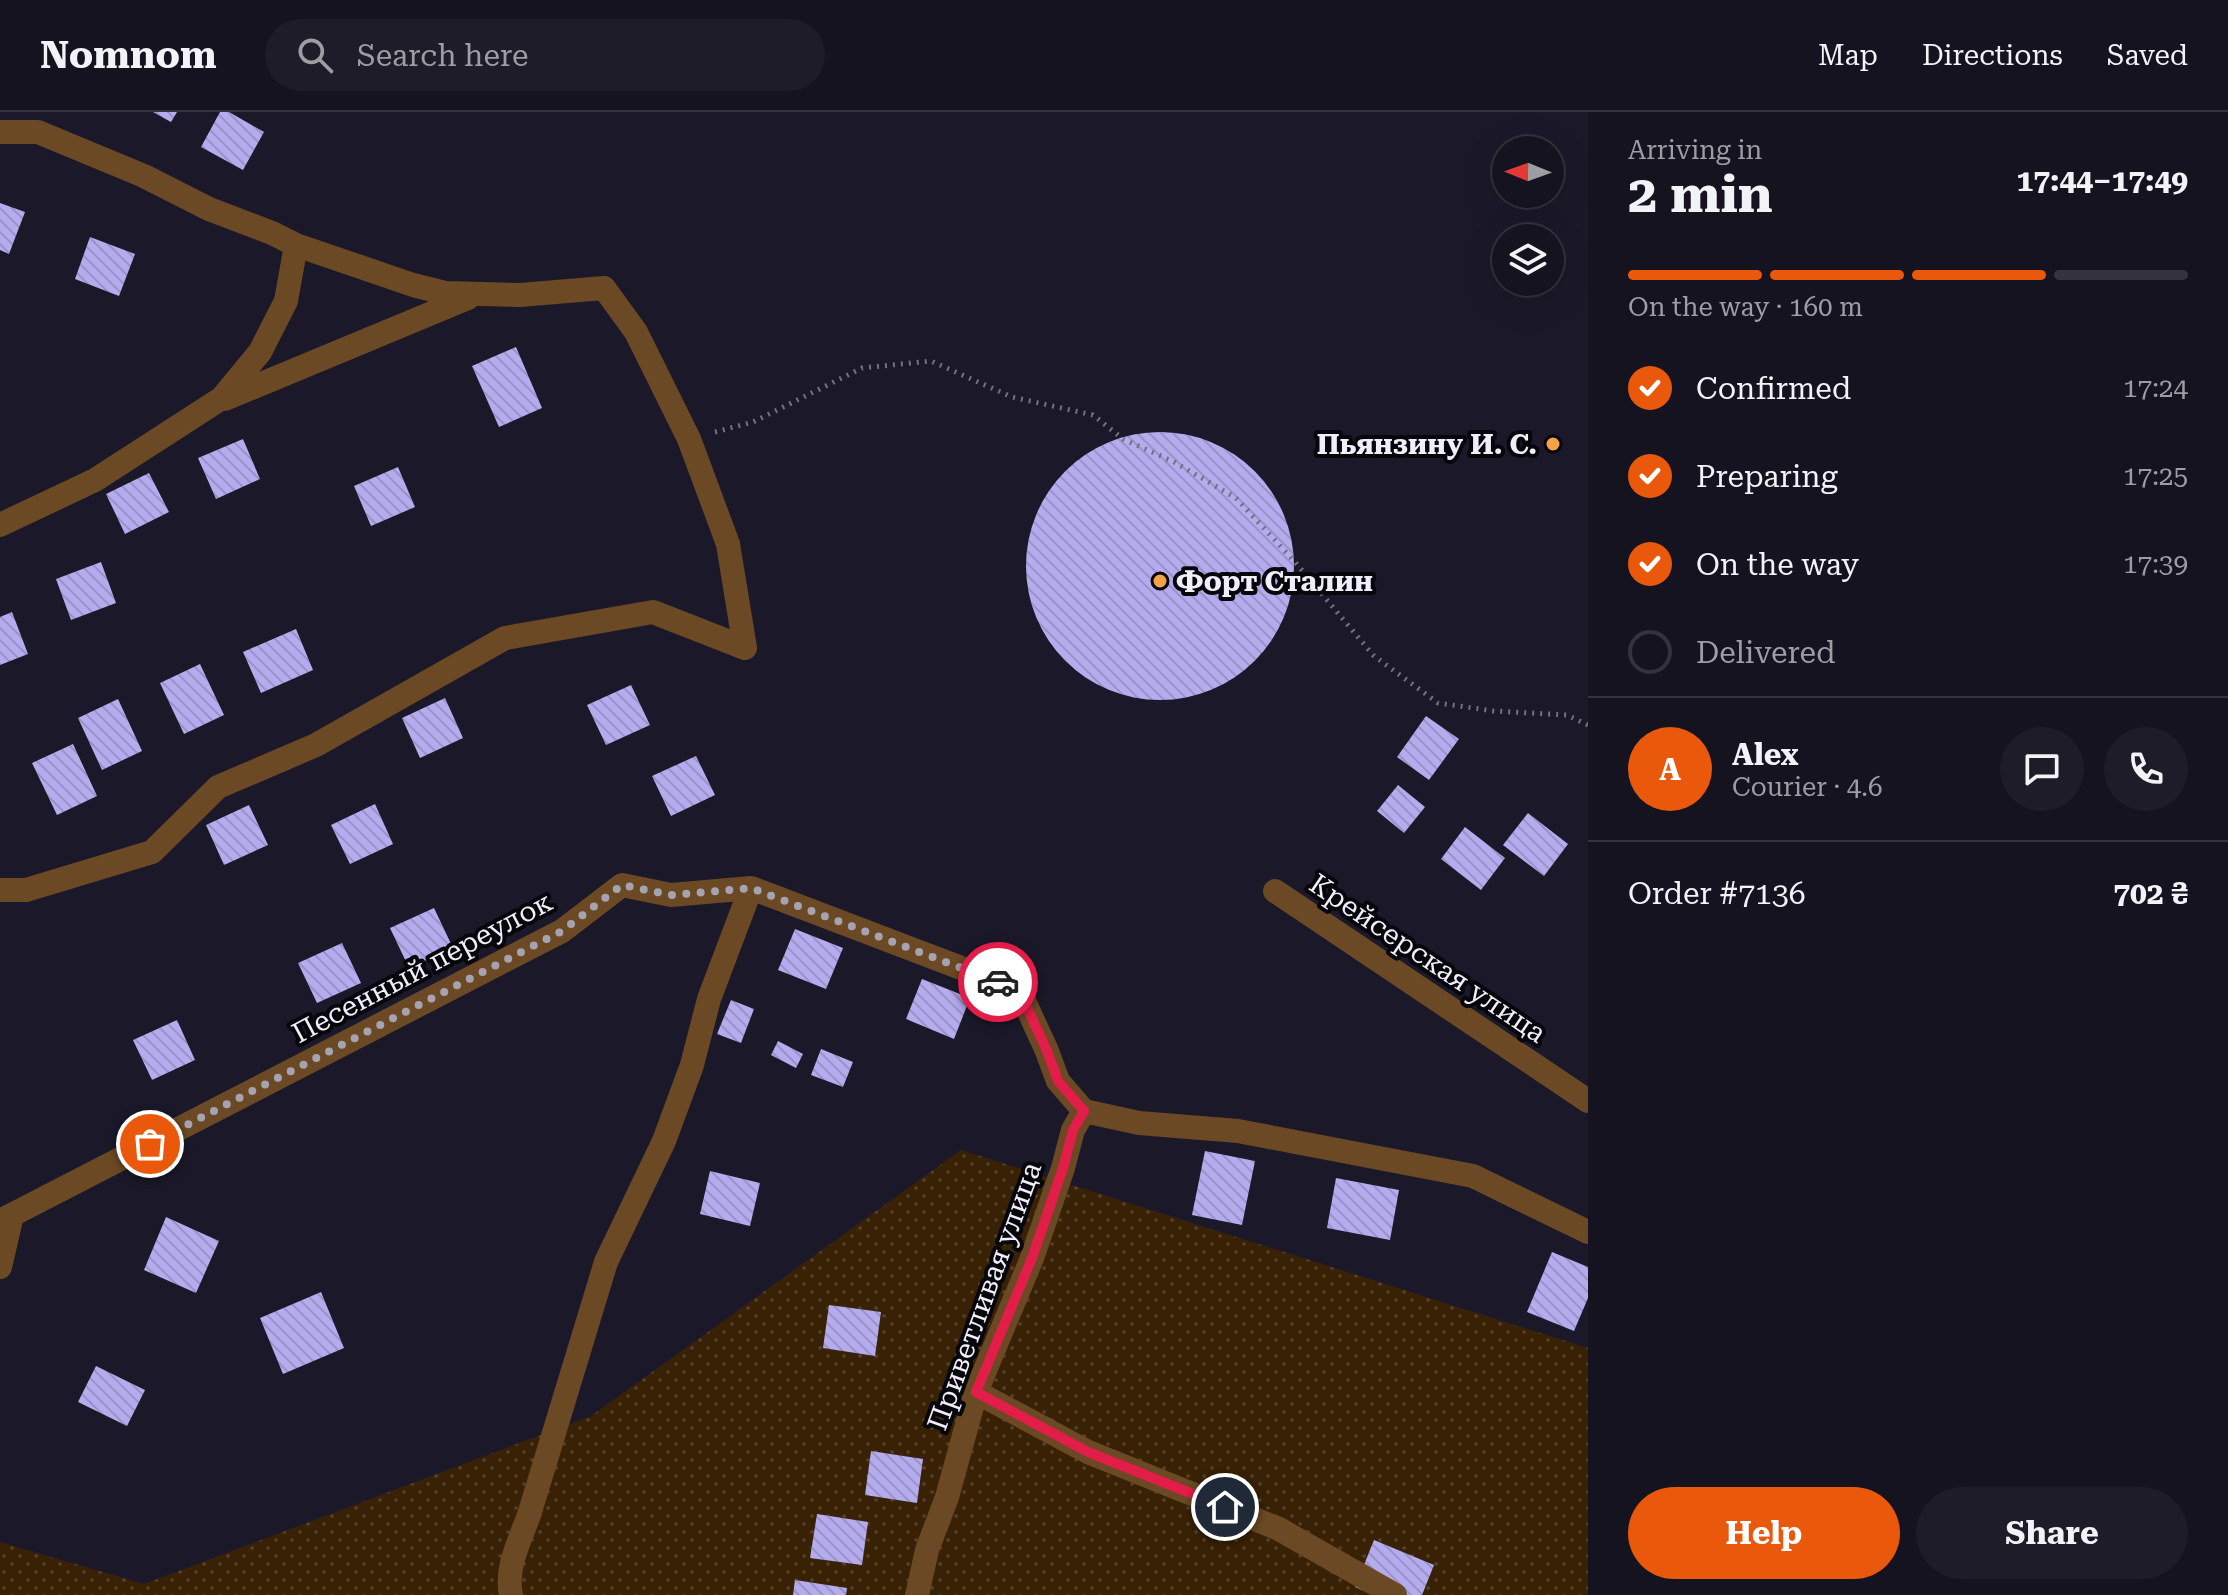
<!DOCTYPE html>
<html lang="en">
<head>
<meta charset="utf-8">
<style>
	:root { --surface:#14131f; --page:#1d1c28; --text:#f1f3f6; --muted:#9d9ea4; --line:#33323d; --accent:#ea580c }
	body { margin:0; font-family:"Roboto Serif",serif; background:var(--page); color:var(--text); height:100vh; display:flex; flex-direction:column; font-size:30px; white-space:nowrap }
	* { box-sizing:border-box; margin:0 }
	p { font-size:26px; color:var(--muted) }
	.icon { flex:none; width:44px; height:44px; fill:none; stroke:currentColor; stroke-width:2; stroke-linecap:round; stroke-linejoin:round }
	.map { position:relative; flex:1; overflow:hidden }
	.details { display:flex; flex-direction:column; background:var(--surface); width:640px }
	.details>* { flex:none }
	.needle { width:52px; rotate:271deg }
	.controls { position:absolute; left:1492px; top:24px; display:grid; gap:16px }
	.controls a { display:grid; place-items:center; width:72px; height:72px; border-radius:50%; background:var(--surface); box-shadow:0 8px 32px #0002,0 0 0 2px var(--line); font-size:40px }
	.pin { position:absolute; display:grid; place-items:center; width:68px; height:68px; color:#fff; margin:-34px; border:4px solid #fff; border-radius:50%; box-shadow:0 2px 8px #0007 }
	.courier { position:absolute; display:grid; place-items:center; width:80px; height:80px; margin:-40px; border:6px solid #e11d48; border-radius:50%; background:#fff; color:#222; box-shadow:0 2px 10px #0007 }
	.head em { font-style:normal; font-weight:700 }
	.head div { display:flex; flex-direction:column-reverse }
	.head { display:flex; align-items:center; justify-content:space-between; height:136px; padding:0 40px }
	h1 { font-size:52px; font-weight:700; line-height:60px }
	.bar { display:grid; grid-template-columns:repeat(4,1fr); gap:12px 8px; align-content:center; height:96px; padding:0 40px }
	.bar i { height:10px; border-radius:6px; background:var(--line) }
	.bar .on { background:var(--accent) }
	.bar p { grid-column:span 4 }
	.line { display:flex; align-items:center; gap:20px; padding:0 40px; border-top:2px solid var(--line) }
	.line div { flex:1 }
	.round { display:grid; place-items:center; flex:none; width:84px; height:84px; border-radius:42px; background:var(--page) }
	ol { padding:0 40px; list-style:none }
	li { display:flex; align-items:center; gap:24px; height:88px }
	li p { margin-inline-start:auto }
	li .icon { padding:8px; border-radius:50%; background:var(--accent); color:#fff; stroke-width:4 }
	li:last-child { color:var(--muted) }
	li i { width:44px; height:44px; border:4px solid var(--line); border-radius:50% }
	.button { display:flex; gap:16px; margin-top:auto; padding:16px 40px }
	.button a { flex:1; height:92px; border-radius:48px; background:var(--accent); color:#fff; font-size:32px; font-weight:700; line-height:92px; text-align:center }
	.button a+a { background:var(--page); color:var(--text) }
	header { display:flex; align-items:center; gap:48px; box-sizing:border-box; height:112px; padding:0 40px; background:var(--surface); border-bottom:2px solid var(--line) }
	header strong { font-size:38px }
	nav { display:flex; gap:44px; margin-inline-start:auto; font-size:28px }
	.search { width:560px; height:72px; background:var(--page); display:flex; align-items:center; gap:20px; box-sizing:border-box; padding:0 28px; border-radius:44px; color:var(--muted); font-size:30px }
	main { display:flex; flex:1; min-height:0 }
	.map>svg:first-child { display:block }
	.grass { fill:url(#grass-dots) }
	.building { fill:url(#building-back-hatch) }
	.lines { fill:none; stroke-linecap:round; stroke-linejoin:round }
	.path { stroke:#72717f; stroke-width:5; stroke-dasharray:2 6; stroke-linecap:butt }
	.minor { stroke:#6b4924; stroke-width:24 }
	.done { stroke:#a5a3b0; stroke-width:8; stroke-dasharray:0 14.4 }
	.route { stroke:#e11d48; stroke-width:10 }
	.poi-dot { fill:#f5a246; stroke:#06060b; stroke-width:3 }
	.labels { text-anchor:middle; stroke-width:8; stroke-linejoin:round; paint-order:stroke }
	.poi-label { font-size:28px; font-weight:bold; fill:#efeef9; stroke:#06060b; text-anchor:end }
	.street-label { font-size:28px; fill:#efeef9; stroke:#06060b }
</style>
</head>
<body>
<header>
<strong>Nomnom</strong>
<div class="search"><svg class="icon" aria-label="search" viewBox="0 0 24 24"><circle cx="10" cy="10" r="6"/><path d="M15 15l6 6"/></svg>Search here</div>
<nav><a>Map</a><a>Directions</a><a>Saved</a></nav>
</header>
<main>
<div class="map">
<svg width="1588" height="1483" viewBox="0 0 1588 1483">
	<defs>
		<pattern id="grass-dots" width="8" height="8" patternUnits="userSpaceOnUse" patternTransform="scale(2)"><rect width="8" height="8" fill="#392105"/><path d="M2 2h.1M6 6h.1" fill="none" stroke="#56422a" stroke-width="1.8" stroke-linecap="round"/></pattern>
		<pattern id="building-back-hatch" width="6" height="6" patternUnits="userSpaceOnUse" patternTransform="scale(2)"><rect width="6" height="6" fill="#b4acef"/><path d="M-1 5l2 2M0 0l6 6M5-1l2 2" fill="none" stroke="#9993c6"/></pattern>
	</defs>
	<rect width="100%" height="100%" fill="#1b1929"/>
	<path class="grass" d="M 961,1038 L 1588,1236 L 1588,1483 L 0,1483 L 0,1430 L 144,1472 L 591,1304 Z"/>
	<path class="building" d="M 153,0 L 177,0 L 171,10 Z
		M 220,0 L 229,0 L 264,20 L 243,58 L 201,35 Z
		M 0,91 L 25,100 L 9,142 L 0,138 Z
		M 90,125 L 135,142 L 119,184 L 75,167 Z
		M 516,235 L 542,296 L 499,315 L 472,254 Z
		M1026 454a134 134 0 1 1 268 0a134 134 0 1 1-268 0Z
		M 243,327 L 260,367 L 216,387 L 198,346 Z
		M 398,355 L 415,395 L 371,414 L 354,374 Z
		M 149,361 L 169,400 L 125,422 L 106,382 Z
		M 101,450 L 116,491 L 71,508 L 56,467 Z
		M 12,500 L 28,542 L 0,553 L 0,505 Z
		M 296,517 L 313,558 L 261,581 L 243,540 Z
		M 200,552 L 224,603 L 184,622 L 160,571 Z
		M 631,573 L 650,613 L 606,633 L 587,593 Z
		M 445,586 L 463,626 L 420,646 L 402,606 Z
		M 118,587 L 142,639 L 102,658 L 78,606 Z
		M 1426,604 L 1459,627 L 1429,668 L 1397,645 Z
		M 73,632 L 97,684 L 57,703 L 32,651 Z
		M 696,644 L 715,683 L 671,704 L 652,664 Z
		M 1398,673 L 1425,695 L 1404,721 L 1377,699 Z
		M 375,692 L 393,732 L 350,752 L 331,713 Z
		M 249,693 L 268,733 L 224,753 L 206,713 Z
		M 1528,701 L 1568,732 L 1544,764 L 1503,733 Z
		M 1465,715 L 1505,746 L 1481,778 L 1441,747 Z
		M 434,796 L 453,836 L 409,856 L 390,816 Z
		M 795,817 L 843,836 L 826,877 L 778,858 Z
		M 342,831 L 361,871 L 317,891 L 298,851 Z
		M 922,867 L 970,886 L 954,927 L 906,907 Z
		M 731,888 L 754,897 L 741,931 L 717,922 Z
		M 177,908 L 195,948 L 152,968 L 133,928 Z
		M 778,929 L 803,942 L 796,956 L 771,943 Z
		M 821,937 L 853,950 L 843,975 L 811,963 Z
		M 1205,1039 L 1255,1049 L 1242,1113 L 1192,1103 Z
		M 710,1059 L 760,1071 L 750,1114 L 700,1102 Z
		M 1336,1066 L 1399,1078 L 1390,1128 L 1327,1116 Z
		M 166,1105 L 219,1129 L 196,1181 L 144,1158 Z
		M 1552,1140 L 1588,1155 L 1588,1186 L 1574,1219 L 1527,1200 Z
		M 321,1180 L 344,1236 L 283,1262 L 260,1206 Z
		M 829,1193 L 881,1200 L 875,1244 L 823,1236 Z
		M 96,1254 L 145,1278 L 127,1314 L 78,1290 Z
		M 871,1339 L 923,1347 L 917,1391 L 865,1383 Z
		M 817,1402 L 868,1410 L 862,1453 L 810,1446 Z
		M 1374,1428 L 1434,1453 L 1422,1483 L 1374,1483 L 1355,1475 Z
		M 795,1468 L 847,1476 L 846,1483 L 793,1483 Z"/>
	<g class="lines">
		<path class="path" d="M 715,320 L 753,310 L 862,256 L 931,249 L 1012,285 L 1093,303 L 1123,327 L 1174,350 L 1236,386 L 1295,450 L 1374,544 L 1438,591 L 1494,599 L 1567,603 L 1588,613"/>
		<path class="minor" d="M 0,20 L 38,20 L 144,64 L 209,97 L 272,121 L 296,133 L 413,173 L 445,181 L 520,183 L 604,176 L 636,220 L 689,327 L 728,432 L 745,536
			M 225,287 L 468,186
			M 0,413 L 95,368 L 222,286 L 260,240 L 286,189 L 296,133
			M 0,778 L 26,778 L 152,740 L 218,675 L 316,633 L 505,526 L 653,500 L 745,536
			M 1275,779 L 1588,989
			M 0,1109 L 562,819 L 622,773 L 671,783 L 751,776 L 1019,878 L 1047,939 L 1058,969 L 1084,999 L 1139,1011 L 1238,1019 L 1473,1064 L 1588,1120
			M 0,1155 L 12,1103
			M 976,1280 L 1088,1340 L 1279,1417 L 1395,1483
			M 511,1483 C 505,1456 520,1428 529,1403 L 606,1150 L 664,1029 L 692,953 L 709,887 L 751,776
			M 917,1483 L 927,1438 L 947,1385 L 976,1280 L 1032,1146 L 1063,1056 L 1073,1018 L 1084,999"/>
	</g>
	<g class="lines">
		<path class="done" d="M 150,1032 L 562,819 L 622,773 L 671,783 L 751,776 L 998,870"/>
		<path class="route" d="M 998,870 L 1019,878 L 1047,939 L 1058,969 L 1084,999 L 1073,1018 L 1063,1056 L 1032,1146 L 976,1280 L 1088,1340 L 1225,1395"/>
	</g>
	<g class="poi-dot">
		<circle cx="1553" cy="332" r="8"/>
		<circle cx="1160" cy="469" r="8"/>
	</g>
	<g class="labels">
		<g class="poi-label">
			<text x="1537" y="342">Пьянзину И. С.</text>
			<text x="1176" y="479" text-anchor="start">Форт Сталин</text>
		</g>
		<g class="street-label">
			<text transform="translate(1428 846) rotate(34)" y="10">Крейсерская улица</text>
			<text transform="translate(422 855) rotate(-28)" y="10">Песенный переулок</text>
			<text transform="translate(984 1184) rotate(-70)" y="10">Приветливая улица</text>
		</g>
	</g>
</svg>
<div class="controls">
<a><svg class="needle" viewBox="-14 -14 28 28"><path d="M0-13l5 13h-10z" fill="#e53935"/><path d="M0 13l5-13h-10z" fill="#9d9ea4"/></svg></a>
<a><svg class="icon" aria-label="layers" viewBox="0 0 24 24"><path d="M12 4l9 5-9 5-9-5zM3 14l9 5 9-5"/></svg></a>
</div>
<div class="pin" style="left:150px;top:1032px;background:#ea580c"><svg class="icon" aria-label="bag" viewBox="0 0 24 24"><path d="M5 8h14l-1 12H6zM9 8a3 3 0 0 1 6 0"/></svg></div>
<div class="pin" style="left:1225px;top:1395px;background:#1f2937"><svg class="icon" aria-label="home" viewBox="0 0 24 24"><path d="M3 11l9-7 9 7M6 9v11h12V9"/></svg></div>
<div class="courier" style="left:998px;top:870px"><svg class="icon" aria-label="car" viewBox="0 0 24 24"><path d="M5 17H2v-5l4-1 3-4h7l3 4 3 1v5h-3M9 17h6M6 11h13"/><circle cx="7" cy="17" r="2"/><circle cx="17" cy="17" r="2"/></svg></div>
</div>
<section class="details">
<div class="head"><div><h1>2 min</h1><p>Arriving in</p></div><em>17:44–17:49</em></div>
<div class="bar"><i class="on"></i><i class="on"></i><i class="on"></i><i></i><p>On the way · 160 m</p></div>
<ol>
<li><svg class="icon" aria-label="check" viewBox="0 0 24 24"><path d="M5 12l5 5 9-10"/></svg>Confirmed<p>17:24</p></li>
<li><svg class="icon" aria-label="check" viewBox="0 0 24 24"><path d="M5 12l5 5 9-10"/></svg>Preparing<p>17:25</p></li>
<li><svg class="icon" aria-label="check" viewBox="0 0 24 24"><path d="M5 12l5 5 9-10"/></svg>On the way<p>17:39</p></li>
<li><i></i>Delivered</li>
</ol>
<div class="line" style="height:144px"><b class="round" style="background:var(--accent);color:#fff">A</b><div><b>Alex</b><p>Courier · 4.6</p></div><a class="round"><svg class="icon" aria-label="chat" viewBox="0 0 24 24"><path d="M4 5h16v11H9l-5 4z"/></svg></a><a class="round"><svg class="icon" aria-label="phone" viewBox="0 0 24 24"><path d="M5 4h4l2 5-3 2q2 4 5 5l2-3 5 2v4C11 20 4 13 5 4z"/></svg></a></div>
<div class="line" style="height:104px"><div>Order #7136</div><b>702 ₴</b></div>
<div class="button"><a>Help</a><a>Share</a></div>
</section>
</main>
</body>
</html>
